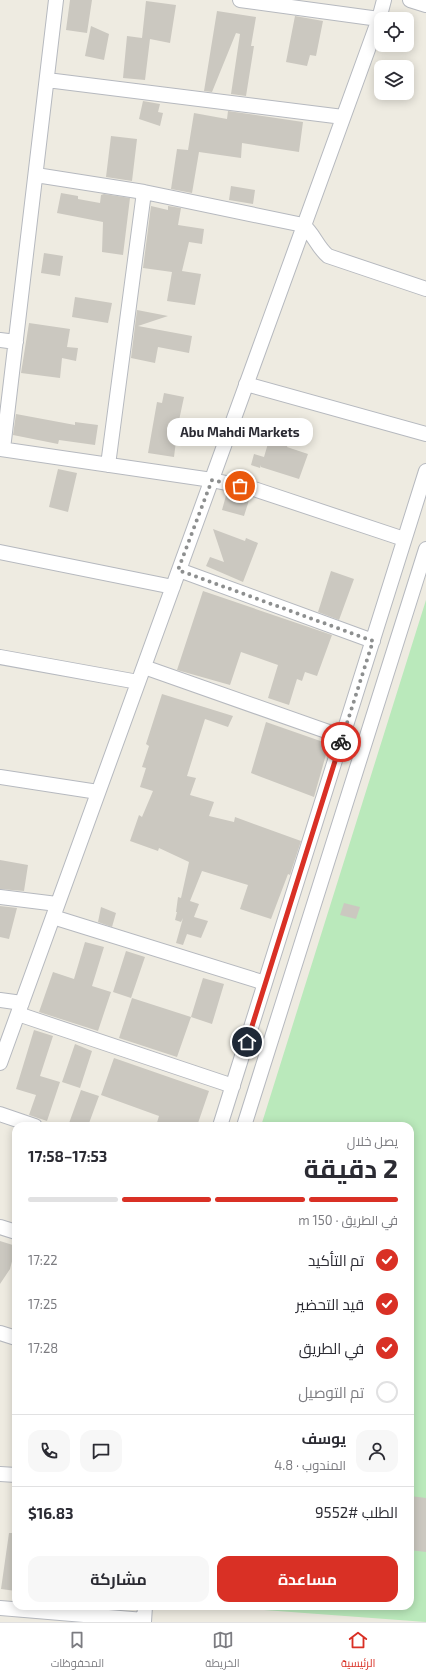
<!DOCTYPE html>
<html lang="ar">
<head>
<meta charset="utf-8">
<style>
	:root { --surface:#fff; --page:#f7f7f7; --text:#2b2b33; --muted:#7c7c81; --line:#e1e1e2; --accent:#d93025 }
	body { margin:0; font-family:"Exo 2",Cairo,sans-serif; background:var(--page); color:var(--text); direction:rtl; height:100vh; display:flex; flex-direction:column; font-size:15px; white-space:nowrap }
	* { box-sizing:border-box; margin:0 }
	p { font-size:13px; color:var(--muted) }
	.icon { flex:none; width:22px; height:22px; fill:none; stroke:currentColor; stroke-width:2; stroke-linecap:round; stroke-linejoin:round }
	.map { position:relative; flex:1; overflow:hidden; direction:ltr }
	.sheet { position:absolute; left:12px; top:1122px; width:402px; height:488px; display:flex; flex-direction:column; background:var(--surface); border-radius:12px; box-shadow:0 2px 10px #0003; direction:rtl }
	.sheet>* { flex:none }
	.tools { position:absolute; left:374px; top:12px; display:grid; gap:8px }
	.tools a { display:grid; place-items:center; width:40px; height:40px; border-radius:8px; background:var(--surface); box-shadow:0 2px 10px #0003; font-size:20px }
	.pin { position:absolute; display:grid; place-items:center; width:34px; height:34px; color:#fff; margin:-17px; border:2px solid #fff; border-radius:50%; box-shadow:0 1px 4px #0007 }
	.courier { position:absolute; display:grid; place-items:center; width:40px; height:40px; margin:-20px; border:3px solid #d93025; border-radius:50%; background:#fff; color:#222; box-shadow:0 1px 5px #0007 }
	.bubble { position:absolute; height:28px; border-radius:12px; background:var(--surface); box-shadow:0 2px 10px #0003; font-size:13px; font-weight:700; line-height:28px; text-align:center; direction:rtl }
	.overview em { font-style:normal; font-weight:700 }
	.overview div { display:flex; flex-direction:column-reverse }
	.overview { display:flex; align-items:center; justify-content:space-between; height:68px; padding:0 16px }
	h1 { font-size:26px; font-weight:700; line-height:30px }
	.bar { display:grid; grid-template-columns:repeat(4,1fr); gap:6px 4px; align-content:center; height:48px; padding:0 16px }
	.bar i { height:5px; border-radius:3px; background:var(--line) }
	.bar .active { background:var(--accent) }
	.bar p { grid-column:span 4 }
	.line { display:flex; align-items:center; gap:10px; padding:0 16px; border-top:1px solid var(--line) }
	.line div { flex:1 }
	.round { display:grid; place-items:center; flex:none; width:42px; height:42px; border-radius:12px; background:var(--page) }
	ol { padding:0 16px; list-style:none }
	li { display:flex; align-items:center; gap:12px; height:44px }
	li p { margin-inline-start:auto }
	li .icon { padding:4px; border-radius:50%; background:var(--accent); color:#fff; stroke-width:4 }
	li:last-child { color:var(--muted) }
	li i { width:22px; height:22px; border:2px solid var(--line); border-radius:50% }
	.button { display:flex; gap:8px; margin-top:auto; padding:8px 16px }
	.button a { flex:1; height:46px; border-radius:12px; background:var(--accent); color:#fff; font-size:16px; font-weight:700; line-height:46px; text-align:center }
	.button a+a { background:var(--page); color:var(--text) }
	.tabs { display:flex; justify-content:space-around; align-items:center; height:56px; border-top:1px solid var(--line); background:var(--surface); font-size:11px; color:var(--muted) }
	.tabs a { display:grid; justify-items:center; gap:2px }
	.tabs .active { color:var(--accent) }
	.map>svg:first-child { display:block }
	.green { fill:#bae9bb }
	.building { fill:#cbc8c0 }
	.lines { fill:none; stroke-linecap:round; stroke-linejoin:round }
	.minor-casing { stroke:#b6b9bf; stroke-width:16 }
	.minor { stroke:#fff; stroke-width:14 }
	.done { stroke:#8d8f8f; stroke-width:4; stroke-dasharray:0 7.2 }
	.route { stroke:#d93025; stroke-width:5 }
</style>
</head>
<body>
<div class="map">
<svg width="426" height="1622" viewBox="0 0 426 1622">
	<rect width="100%" height="100%" fill="#eeebe1"/>
	<path class="green" d="M 426,600 L 426,1622 L 210,1606 L 410,1606 L 410,1126 L 261,1126 Z"/>
	<path class="building" d="M 70,0 L 92,0 L 87,33 L 66,30 Z
		M 146,1 L 176,5 L 170,43 L 150,39 L 145,80 L 123,78 L 127,36 L 142,38 Z
		M 217,11 L 256,17 L 251,46 L 254,46 L 246,96 L 231,94 L 240,34 L 236,33 L 212,92 L 204,91 Z
		M 295,16 L 323,21 L 316,56 L 310,55 L 307,66 L 286,62 Z
		M 91,26 L 109,34 L 104,60 L 85,56 Z
		M 143,101 L 160,104 L 158,112 L 163,113 L 160,126 L 139,119 Z
		M 228,111 L 303,122 L 299,152 L 242,143 L 241,158 L 199,152 L 192,193 L 171,189 L 177,149 L 188,150 L 194,113 L 227,119 Z
		M 111,136 L 137,139 L 132,181 L 106,177 Z
		M 231,186 L 255,190 L 253,204 L 229,200 Z
		M 61,193 L 78,196 L 78,199 L 100,203 L 101,195 L 104,194 L 130,198 L 123,255 L 102,252 L 103,222 L 57,213 Z
		M 151,206 L 168,210 L 168,206 L 181,208 L 178,225 L 204,229 L 202,244 L 189,242 L 182,271 L 201,274 L 195,305 L 167,301 L 172,272 L 143,268 Z
		M 44,253 L 63,256 L 60,276 L 41,273 Z
		M 75,297 L 112,303 L 108,323 L 72,317 Z
		M 137,310 L 168,316 L 138,326 L 192,336 L 189,353 L 158,347 L 155,363 L 131,358 Z
		M 29,323 L 70,329 L 67,347 L 78,348 L 76,361 L 62,358 L 60,378 L 21,373 Z
		M 164,393 L 184,397 L 178,425 L 174,457 L 148,453 L 157,402 L 162,403 Z
		M 16,414 L 75,425 L 75,422 L 98,425 L 95,445 L 59,440 L 58,444 L 13,435 Z
		M 272,430 L 291,437 L 287,447 L 308,454 L 299,479 L 261,467 L 261,465 L 260,468 L 251,465 L 254,454 L 264,457 Z
		M 58,469 L 77,473 L 68,512 L 49,507 Z
		M 227,492 L 250,497 L 244,516 L 222,510 Z
		M 213,529 L 245,541 L 246,538 L 258,543 L 243,582 L 206,566 L 210,557 L 224,562 Z
		M 331,571 L 354,579 L 339,620 L 318,612 Z
		M 203,591 L 332,635 L 317,676 L 305,672 L 302,681 L 297,679 L 289,705 L 268,698 L 278,665 L 241,652 L 230,685 L 177,670 Z
		M 162,694 L 233,716 L 228,727 L 205,719 L 187,776 L 196,778 L 190,795 L 214,802 L 209,816 L 234,822 L 235,817 L 301,841 L 290,875 L 288,874 L 271,919 L 240,909 L 248,885 L 202,871 L 190,901 L 199,904 L 194,917 L 208,921 L 201,938 L 187,934 L 183,945 L 176,943 L 183,918 L 181,922 L 175,920 L 177,912 L 176,912 L 178,897 L 181,898 L 189,862 L 159,848 L 158,851 L 130,841 L 139,815 L 142,817 L 153,791 L 140,787 L 146,768 L 142,767 L 149,746 L 146,744 Z
		M 266,722 L 329,744 L 314,797 L 251,773 Z
		M 0,860 L 28,865 L 24,891 L 0,889 Z
		M 344,903 L 360,907 L 356,919 L 340,915 Z
		M 0,906 L 17,908 L 9,939 L 0,937 Z
		M 101,907 L 116,913 L 112,927 L 98,922 Z
		M 85,942 L 104,947 L 92,986 L 111,992 L 98,1031 L 39,1012 L 53,972 L 74,979 Z
		M 126,951 L 145,957 L 131,998 L 113,992 Z
		M 203,978 L 224,984 L 212,1024 L 191,1017 Z
		M 132,998 L 191,1017 L 177,1057 L 119,1038 Z
		M 34,1030 L 53,1036 L 40,1076 L 60,1082 L 47,1121 L 29,1115 L 36,1095 L 16,1089 Z
		M 75,1044 L 92,1051 L 80,1088 L 62,1082 Z
		M 114,1058 L 209,1091 L 197,1126 L 189,1126 L 177,1122 L 175,1126 L 156,1126 L 159,1116 L 101,1095 Z
		M 81,1090 L 99,1096 L 88,1126 L 68,1126 Z
		M 0,1241 L 16,1246 L 10,1269 L 0,1284 Z
		M 410,1496 L 426,1498 L 426,1552 L 410,1550 Z
		M 9,1533 L 16,1533 L 16,1591 L 1,1589 Z"/>
	<g class="lines">
		<g class="minor-casing">
			<path id="minor" d="M 240,0 L 379,19
				M 410,0 L 426,5
				M 47,80 L 343,117
				M 36,175 L 144,192 L 303,225 C 314,234 317,247 328,256 L 426,289
				M 0,340 L 16,342
				M 246,384 L 426,434
				M 0,449 L 212,480 L 254,489 L 404,539
				M 3,449 L 56,0
				M 108,465 L 144,192
				M 0,552 L 173,587
				M 179,570 L 373,641
				M 0,657 L 138,682
				M 144,667 L 343,737
				M 0,777 L 98,792
				M 0,897 L 57,904
				M 53,917 L 265,983
				M 0,1000 L 22,1003
				M 18,1014 L 233,1086
				M 0,1063 L 379,19 L 384,0
				M 0,1114 L 35,1126
				M 220,1126 L 426,471
				M 244,1126 L 426,549
				M 0,1227 L 16,1232
				M 0,1333 L 16,1338
				M 0,1474 L 16,1475
				M 0,1608 L 144,1620
				M 144,1622 L 145,1606"/>
		</g>
		<use href="#minor" class="minor"/>
	</g>
	<g class="lines">
		<path class="done" d="M 240,486 L 212,480 L 178,570 L 373,641 L 341,742"/>
		<path class="route" d="M 247,1042 L 341,742"/>
	</g>
</svg>
<div class="tools">
<a><svg class="icon" aria-label="locate" viewBox="0 0 24 24"><circle cx="12" cy="12" r="6"/><path d="M12 2v4M12 18v4M2 12h4M18 12h4"/></svg></a>
<a><svg class="icon" aria-label="layers" viewBox="0 0 24 24"><path d="M12 4l9 5-9 5-9-5zM3 14l9 5 9-5"/></svg></a>
</div>
<div class="pin" style="left:240px;top:486px;background:#ea580c"><svg class="icon" aria-label="bag" viewBox="0 0 24 24"><path d="M5 8h14l-1 12H6zM9 8a3 3 0 0 1 6 0"/></svg></div>
<div class="pin" style="left:247px;top:1042px;background:#1f2937"><svg class="icon" aria-label="home" viewBox="0 0 24 24"><path d="M3 11l9-7 9 7M6 9v11h12V9"/></svg></div>
<div class="courier" style="left:341px;top:742px"><svg class="icon" aria-label="bike" viewBox="0 0 24 24"><circle cx="6" cy="16" r="4"/><circle cx="18" cy="16" r="4"/><path d="M6 16l4-8h5l3 8M10 8l3 8H6M13 5h3"/></svg></div>
<div class="bubble" style="left:167px;top:418px;width:146px">Abu Mahdi Markets</div>
<section class="sheet">
<div class="overview"><div><h1>2 دقيقة</h1><p>يصل خلال</p></div><em>17:53–17:58</em></div>
<div class="bar"><i class="active"></i><i class="active"></i><i class="active"></i><i></i><p>في الطريق · 150 m</p></div>
<ol>
<li><svg class="icon" aria-label="check" viewBox="0 0 24 24"><path d="M5 12l5 5 9-10"/></svg>تم التأكيد<p>17:22</p></li>
<li><svg class="icon" aria-label="check" viewBox="0 0 24 24"><path d="M5 12l5 5 9-10"/></svg>قيد التحضير<p>17:25</p></li>
<li><svg class="icon" aria-label="check" viewBox="0 0 24 24"><path d="M5 12l5 5 9-10"/></svg>في الطريق<p>17:28</p></li>
<li><i></i>تم التوصيل</li>
</ol>
<div class="line" style="height:72px"><a class="round"><svg class="icon" aria-label="person" viewBox="0 0 24 24"><circle cx="12" cy="8" r="4"/><path d="M4 21q1-7 8-7t8 7"/></svg></a><div><b>يوسف</b><p>المندوب · 4.8</p></div><a class="round"><svg class="icon" aria-label="chat" viewBox="0 0 24 24"><path d="M4 5h16v11H9l-5 4z"/></svg></a><a class="round"><svg class="icon" aria-label="phone" viewBox="0 0 24 24"><path d="M5 4h4l2 5-3 2q2 4 5 5l2-3 5 2v4C11 20 4 13 5 4z"/></svg></a></div>
<div class="line" style="height:52px"><div>الطلب #9552</div><b>$16.83</b></div>
<div class="button"><a>مساعدة</a><a>مشاركة</a></div>
</section>
</div>
<nav class="tabs">
<a class="active"><svg class="icon" aria-label="home" viewBox="0 0 24 24"><path d="M3 11l9-7 9 7M6 9v11h12V9"/></svg>الرئيسية</a>
<a><svg class="icon" aria-label="map" viewBox="0 0 24 24"><path d="M3 6l6-2 6 2 6-2v14l-6 2-6-2-6 2zM9 4v14M15 6v14"/></svg>الخريطة</a>
<a><svg class="icon" aria-label="saved" viewBox="0 0 24 24"><path d="M7 4h10v16l-5-4-5 4z"/></svg>المحفوظات</a>
</nav>
</body>
</html>
